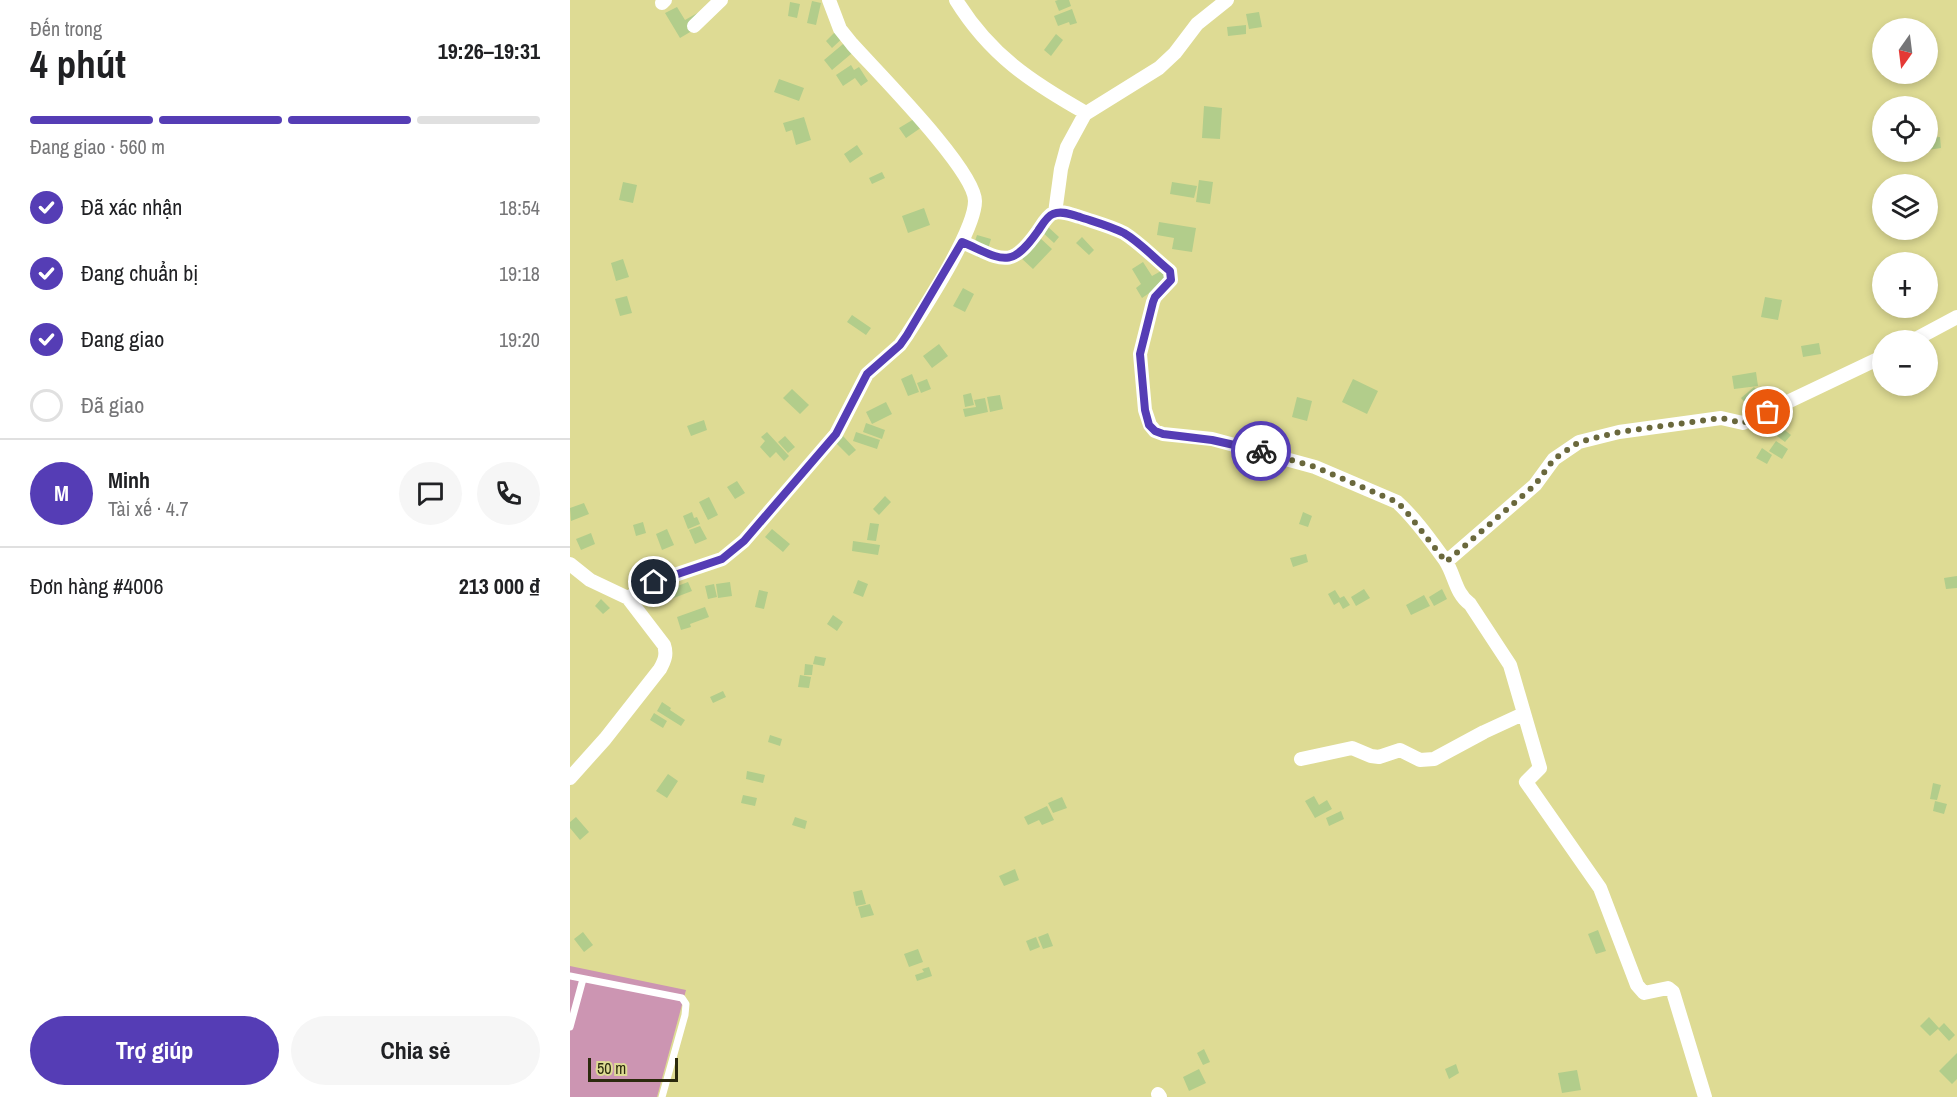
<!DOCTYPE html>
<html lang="vi">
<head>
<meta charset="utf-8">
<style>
	:root { --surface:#fff; --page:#f6f6f6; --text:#202124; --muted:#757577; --line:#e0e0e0; --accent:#553db5 }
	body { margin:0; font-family:"Archivo Narrow",sans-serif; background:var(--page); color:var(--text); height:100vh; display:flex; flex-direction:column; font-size:22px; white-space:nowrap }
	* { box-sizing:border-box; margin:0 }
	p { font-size:20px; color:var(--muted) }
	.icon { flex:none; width:33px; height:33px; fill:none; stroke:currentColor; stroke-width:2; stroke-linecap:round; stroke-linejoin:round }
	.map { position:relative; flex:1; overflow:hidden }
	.panel { display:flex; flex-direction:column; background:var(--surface); width:570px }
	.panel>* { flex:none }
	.needle { width:39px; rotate:194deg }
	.buttons { position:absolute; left:1302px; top:18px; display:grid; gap:12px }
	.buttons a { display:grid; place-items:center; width:66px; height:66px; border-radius:50%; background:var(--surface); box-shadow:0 3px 9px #0003; font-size:30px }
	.scale { position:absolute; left:18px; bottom:15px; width:90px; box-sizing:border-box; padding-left:6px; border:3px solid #2b2a0d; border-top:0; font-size:16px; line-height:21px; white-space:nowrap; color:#2b2a0d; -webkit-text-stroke:4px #dedb94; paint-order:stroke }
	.pin { position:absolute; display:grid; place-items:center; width:51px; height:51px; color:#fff; margin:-26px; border:3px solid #fff; border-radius:50%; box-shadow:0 2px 6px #0007 }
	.courier { position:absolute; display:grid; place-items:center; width:60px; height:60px; margin:-30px; border:4px solid #553db5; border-radius:50%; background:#fff; color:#222; box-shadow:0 2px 8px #0007 }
	.head em { font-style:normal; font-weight:700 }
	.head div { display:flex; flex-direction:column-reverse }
	.head { display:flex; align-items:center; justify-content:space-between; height:102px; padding:0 30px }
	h1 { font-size:39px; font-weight:700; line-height:45px }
	.bar { display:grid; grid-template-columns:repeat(4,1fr); gap:9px 6px; align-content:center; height:72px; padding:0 30px }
	.bar i { height:8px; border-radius:4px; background:var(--line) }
	.bar .selected { background:var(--accent) }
	.bar p { grid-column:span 4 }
	.line { display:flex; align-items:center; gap:15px; padding:0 30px; border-top:2px solid var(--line) }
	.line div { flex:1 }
	.round { display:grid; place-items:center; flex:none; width:63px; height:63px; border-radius:32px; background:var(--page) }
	ol { padding:0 30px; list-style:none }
	li { display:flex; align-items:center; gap:18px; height:66px }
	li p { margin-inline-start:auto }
	li .icon { padding:6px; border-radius:50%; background:var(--accent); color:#fff; stroke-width:4 }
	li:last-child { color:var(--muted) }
	li i { width:33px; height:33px; border:3px solid var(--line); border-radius:50% }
	.cta { display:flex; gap:12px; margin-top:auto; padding:12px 30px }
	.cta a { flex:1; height:69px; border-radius:36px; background:var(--accent); color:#fff; font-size:24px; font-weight:700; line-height:69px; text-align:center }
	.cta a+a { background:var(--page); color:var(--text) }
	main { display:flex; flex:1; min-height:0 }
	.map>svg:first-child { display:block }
	.green { fill:#cc95b2 }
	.building { fill:#b2cd8b }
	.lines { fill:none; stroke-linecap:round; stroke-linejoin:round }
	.lane { stroke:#fff; stroke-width:7 }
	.street { stroke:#fff; stroke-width:14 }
	.done { stroke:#6a683c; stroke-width:6; stroke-dasharray:0 10.8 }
	.route { stroke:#553db5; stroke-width:8 }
</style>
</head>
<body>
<main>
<section class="panel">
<div class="head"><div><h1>4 phút</h1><p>Đến trong</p></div><em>19:26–19:31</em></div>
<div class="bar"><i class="selected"></i><i class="selected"></i><i class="selected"></i><i></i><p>Đang giao · 560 m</p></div>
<ol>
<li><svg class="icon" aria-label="check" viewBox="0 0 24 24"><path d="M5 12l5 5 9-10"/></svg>Đã xác nhận<p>18:54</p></li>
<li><svg class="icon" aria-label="check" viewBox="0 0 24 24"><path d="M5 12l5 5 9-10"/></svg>Đang chuẩn bị<p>19:18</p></li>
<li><svg class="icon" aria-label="check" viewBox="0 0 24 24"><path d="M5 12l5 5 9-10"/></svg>Đang giao<p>19:20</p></li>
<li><i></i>Đã giao</li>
</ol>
<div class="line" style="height:108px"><b class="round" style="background:var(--accent);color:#fff">M</b><div><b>Minh</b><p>Tài xế · 4.7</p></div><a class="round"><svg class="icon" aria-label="chat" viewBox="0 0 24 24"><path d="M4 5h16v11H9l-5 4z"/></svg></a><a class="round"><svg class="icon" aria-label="phone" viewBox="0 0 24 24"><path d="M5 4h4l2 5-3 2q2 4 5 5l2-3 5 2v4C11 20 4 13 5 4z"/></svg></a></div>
<div class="line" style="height:78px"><div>Đơn hàng #4006</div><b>213 000 ₫</b></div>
<div class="cta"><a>Trợ giúp</a><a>Chia sẻ</a></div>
</section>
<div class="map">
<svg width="1387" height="1097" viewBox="0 0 1387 1097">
	<rect width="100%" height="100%" fill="#dedb94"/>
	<path class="green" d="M 0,966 L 116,990 L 87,1097 L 0,1097 Z"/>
	<path class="building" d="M 488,0 L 499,0 L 501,6 L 489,11 L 485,1 Z
		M 242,1 L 251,3 L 246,25 L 237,23 Z
		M 220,2 L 230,4 L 227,18 L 218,16 Z
		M 107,7 L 115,20 L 131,11 L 137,22 L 110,38 L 95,13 Z
		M 502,9 L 507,23 L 500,25 L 499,22 L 488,26 L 484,16 Z
		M 689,12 L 692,27 L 679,29 L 676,14 Z
		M 676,25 L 676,34 L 658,36 L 657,27 Z
		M 269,28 L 276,35 L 262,48 L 256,41 Z
		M 486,34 L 493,40 L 481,56 L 474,50 Z
		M 279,39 L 287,49 L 262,70 L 254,60 Z
		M 281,65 L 284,70 L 289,67 L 298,81 L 291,86 L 285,78 L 273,86 L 266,75 Z
		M 209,79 L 234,88 L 229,101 L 204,92 Z
		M 634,106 L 652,108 L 650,139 L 632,138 Z
		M 349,116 L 355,125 L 336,138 L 329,128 Z
		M 234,117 L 241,140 L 226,145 L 222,130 L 216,132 L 213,123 Z
		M 1370,137 L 1371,148 L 1358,150 L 1358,138 Z
		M 287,145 L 293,154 L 280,163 L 274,154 Z
		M 312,172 L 315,178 L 302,184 L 299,178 Z
		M 629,180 L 643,182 L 640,204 L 626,202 Z
		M 53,182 L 67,185 L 63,203 L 49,200 Z
		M 602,182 L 627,186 L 624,198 L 600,194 Z
		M 354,208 L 360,225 L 338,233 L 332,216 Z
		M 589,222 L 626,228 L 622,252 L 602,249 L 604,238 L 587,235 Z
		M 476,225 L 489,237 L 484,243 L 471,231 Z
		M 407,235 L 421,239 L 415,259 L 407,257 L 409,249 L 403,247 Z
		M 469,237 L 482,249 L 463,269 L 450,257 Z
		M 512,237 L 524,250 L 519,255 L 506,243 Z
		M 53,259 L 59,277 L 46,281 L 41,263 Z
		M 573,262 L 582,276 L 591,271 L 597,281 L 572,298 L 566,288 L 571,284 L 562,269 Z
		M 393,288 L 404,294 L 395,312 L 383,306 Z
		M 57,296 L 62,313 L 50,316 L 45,299 Z
		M 1195,297 L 1212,300 L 1208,320 L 1191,317 Z
		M 282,315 L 301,328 L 296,335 L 277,322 Z
		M 1249,343 L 1251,354 L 1233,357 L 1231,346 Z
		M 369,344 L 378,356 L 362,368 L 353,356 Z
		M 1186,372 L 1188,386 L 1164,389 L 1162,376 Z
		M 342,374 L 349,392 L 338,396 L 331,379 Z
		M 357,379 L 361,389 L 351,393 L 347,383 Z
		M 783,379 L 808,391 L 797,414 L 772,402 Z
		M 1184,387 L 1197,402 L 1184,413 L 1171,398 Z
		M 222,389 L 239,405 L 230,414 L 213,398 Z
		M 401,393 L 404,405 L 395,407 L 393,395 Z
		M 430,395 L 433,409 L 420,412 L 417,397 Z
		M 727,397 L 742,401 L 737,421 L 722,417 Z
		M 415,398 L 418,412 L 395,417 L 393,409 L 406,407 L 404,400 Z
		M 316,402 L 322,414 L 302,424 L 296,412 Z
		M 134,420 L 137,430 L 121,436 L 117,426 Z
		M 296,423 L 315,430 L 312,439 L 293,432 Z
		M 1212,428 L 1221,435 L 1215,442 L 1207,436 Z
		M 197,432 L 219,456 L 214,461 L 206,452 L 200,458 L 190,447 L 195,441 L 191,437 Z
		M 286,432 L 310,440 L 307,449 L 283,441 Z
		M 215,436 L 225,447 L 218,453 L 208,442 Z
		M 273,436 L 286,450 L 279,456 L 266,443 Z
		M 1206,441 L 1218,449 L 1212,459 L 1199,451 Z
		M 1192,448 L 1202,455 L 1197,464 L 1186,458 Z
		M 167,481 L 175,493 L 165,499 L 157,487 Z
		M 315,496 L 321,502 L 309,515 L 303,509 Z
		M 139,497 L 148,515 L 138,520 L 129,502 Z
		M 14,503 L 19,514 L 1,521 L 0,508 Z
		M 122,512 L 124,518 L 127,517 L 130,524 L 118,529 L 113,516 Z
		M 733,512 L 742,516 L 738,527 L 729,524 Z
		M 73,522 L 76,533 L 66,536 L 63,525 Z
		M 300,523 L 309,524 L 306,541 L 297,540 Z
		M 130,526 L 137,539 L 125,544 L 119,530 Z
		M 97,529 L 104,545 L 92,550 L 86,534 Z
		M 202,529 L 220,544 L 213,552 L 195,537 Z
		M 21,533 L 25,544 L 11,550 L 6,539 Z
		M 283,541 L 310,545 L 308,555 L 282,551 Z
		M 736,554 L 738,562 L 723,567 L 720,558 Z
		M 1387,576 L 1387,588 L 1376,589 L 1374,578 Z
		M 288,580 L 298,584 L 293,597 L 283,593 Z
		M 118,582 L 122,591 L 101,599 L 97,590 Z
		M 160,582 L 162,596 L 148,598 L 146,584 Z
		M 144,584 L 147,597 L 138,599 L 135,586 Z
		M 794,589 L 800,598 L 786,606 L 781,597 Z
		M 872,589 L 877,599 L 864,606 L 859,597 Z
		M 189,590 L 198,592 L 194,609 L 185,607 Z
		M 765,590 L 770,598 L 774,596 L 780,605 L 773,609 L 769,602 L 764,605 L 758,594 Z
		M 854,595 L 860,606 L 841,615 L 836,605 Z
		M 31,599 L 40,608 L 33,614 L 25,606 Z
		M 135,607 L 139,617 L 120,624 L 121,627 L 111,630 L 107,617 Z
		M 263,615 L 273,622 L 267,631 L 257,624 Z
		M 245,656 L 256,658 L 254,666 L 243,664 Z
		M 235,664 L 243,665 L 242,675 L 234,675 Z
		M 230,675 L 241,677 L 239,688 L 228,687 Z
		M 153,691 L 156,697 L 143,703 L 140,697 Z
		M 92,702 L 101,708 L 100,710 L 115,720 L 111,726 L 87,711 Z
		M 84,713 L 97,721 L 93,728 L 80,720 Z
		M 200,735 L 212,739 L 210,746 L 198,742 Z
		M 177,771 L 195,775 L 193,783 L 176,779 Z
		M 98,774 L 108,781 L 97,798 L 86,791 Z
		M 1363,783 L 1371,785 L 1367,800 L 1360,799 Z
		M 173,795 L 187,798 L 185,806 L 171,803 Z
		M 744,796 L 749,805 L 757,800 L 762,809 L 745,818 L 735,801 Z
		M 492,797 L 497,808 L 483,813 L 478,803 Z
		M 1365,801 L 1377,804 L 1374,814 L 1363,811 Z
		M 477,806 L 484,820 L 472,825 L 469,820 L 458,825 L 454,817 Z
		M 771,811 L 774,819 L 759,826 L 756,818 Z
		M 6,817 L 19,832 L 10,840 L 0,828 L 0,822 Z
		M 225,817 L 237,821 L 235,829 L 222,825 Z
		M 445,869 L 449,880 L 434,886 L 429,876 Z
		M 292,890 L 296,904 L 286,906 L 283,892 Z
		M 300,904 L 304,915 L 291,918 L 288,907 Z
		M 1028,930 L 1036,951 L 1026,954 L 1018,934 Z
		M 13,932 L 23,945 L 14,952 L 4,939 Z
		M 478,933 L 483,946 L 473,949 L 468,937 Z
		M 466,937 L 470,947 L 460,951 L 456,941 Z
		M 348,949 L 353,962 L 339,967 L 334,954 Z
		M 359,967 L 362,976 L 347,981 L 345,975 L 354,972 L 352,969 Z
		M 1359,1017 L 1369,1028 L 1360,1036 L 1350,1026 Z
		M 1374,1023 L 1385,1035 L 1379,1041 L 1368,1029 Z
		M 634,1049 L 640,1062 L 633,1065 L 627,1053 Z
		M 1387,1053 L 1387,1079 L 1382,1084 L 1369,1071 Z
		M 886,1064 L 889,1073 L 879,1079 L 875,1069 Z
		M 629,1069 L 636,1083 L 619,1091 L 613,1077 Z
		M 1007,1070 L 1011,1090 L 992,1093 L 988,1073 Z"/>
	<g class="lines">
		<path class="lane" d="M 0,976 L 112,998 L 116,1004 L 115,1015 L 92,1097
			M 0,1027 L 13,979"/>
		<path class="street" d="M 386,0 C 420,55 461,82 516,113
			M 92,3 L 95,0
			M 124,26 L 151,0
			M 485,213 L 491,169 L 497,147 L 515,114 L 589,68 L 605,53 L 627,24 L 657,0
			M 392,242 C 432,259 440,271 468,231 C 472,225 477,216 483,213 C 492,210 502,215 510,217 C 524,222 540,226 554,233 C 570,243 585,259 600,271 L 601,280 L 585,297 L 583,302 L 570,354 L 575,410 L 580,425 L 585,431 L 593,434 L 642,439 L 745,467 L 827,502 C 845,518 861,541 875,560 C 885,575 885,593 900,604 L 940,665 L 970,768 L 956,782 L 1030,888 L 1067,985 L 1074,993 L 1098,988 L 1103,992 L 1135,1097
			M 1344,340 L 1387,317
			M 876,562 L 965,485 L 984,459 L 1009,442 L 1049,432 L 1151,418 L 1173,423 L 1312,357
			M 0,564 L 20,580 L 58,598 L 94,645 C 97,654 95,660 90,669 L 35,739 L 0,778
			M 58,598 L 84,582 L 152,559 L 174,541 L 266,434 L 297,374 L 330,345 L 337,335 C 354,308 405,231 405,201 C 405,170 307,72 282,44 L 270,29 L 259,0
			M 731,759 L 782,748 L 801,756 L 809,757 L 830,750 L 850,760 L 864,759 L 914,732 L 953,714
			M 588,1094 L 590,1097"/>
	</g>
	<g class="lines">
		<path class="done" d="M 691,451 L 745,467 L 827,502 L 835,510 L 876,562 L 965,485 L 984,459 L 1009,442 L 1049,432 L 1151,418 L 1173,423 L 1198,412"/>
		<path class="route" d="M 84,582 L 152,559 L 174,541 L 266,434 L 297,374 L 330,345 L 337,335 L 392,242 C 432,259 440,271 468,231 C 472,225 477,216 483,214 C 492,210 502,215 510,217 C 525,222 540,226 554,233 C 571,243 585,259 600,271 L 601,280 L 585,297 L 583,302 L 570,354 L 575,410 L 579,425 L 585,431 L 593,434 L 642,440 L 691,451"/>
	</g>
</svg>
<div class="buttons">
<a><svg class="needle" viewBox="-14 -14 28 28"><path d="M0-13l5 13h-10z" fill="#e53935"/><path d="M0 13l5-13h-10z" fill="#757577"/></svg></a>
<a><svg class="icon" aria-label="locate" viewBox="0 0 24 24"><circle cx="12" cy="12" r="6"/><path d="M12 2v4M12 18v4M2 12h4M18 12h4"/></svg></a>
<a><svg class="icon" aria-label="layers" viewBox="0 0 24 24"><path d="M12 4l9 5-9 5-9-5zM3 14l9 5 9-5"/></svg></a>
<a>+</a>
<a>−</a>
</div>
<div class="scale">50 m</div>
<div class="pin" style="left:1198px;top:412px;background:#ea580c"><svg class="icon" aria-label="bag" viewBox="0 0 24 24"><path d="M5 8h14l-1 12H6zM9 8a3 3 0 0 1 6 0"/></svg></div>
<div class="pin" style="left:84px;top:582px;background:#1f2937"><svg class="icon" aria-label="home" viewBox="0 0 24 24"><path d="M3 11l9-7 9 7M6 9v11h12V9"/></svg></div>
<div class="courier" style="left:691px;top:451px"><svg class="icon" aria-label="bike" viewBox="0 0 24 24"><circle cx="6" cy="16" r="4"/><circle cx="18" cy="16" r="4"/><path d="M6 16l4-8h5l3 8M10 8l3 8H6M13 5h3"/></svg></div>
</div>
</main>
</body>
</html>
